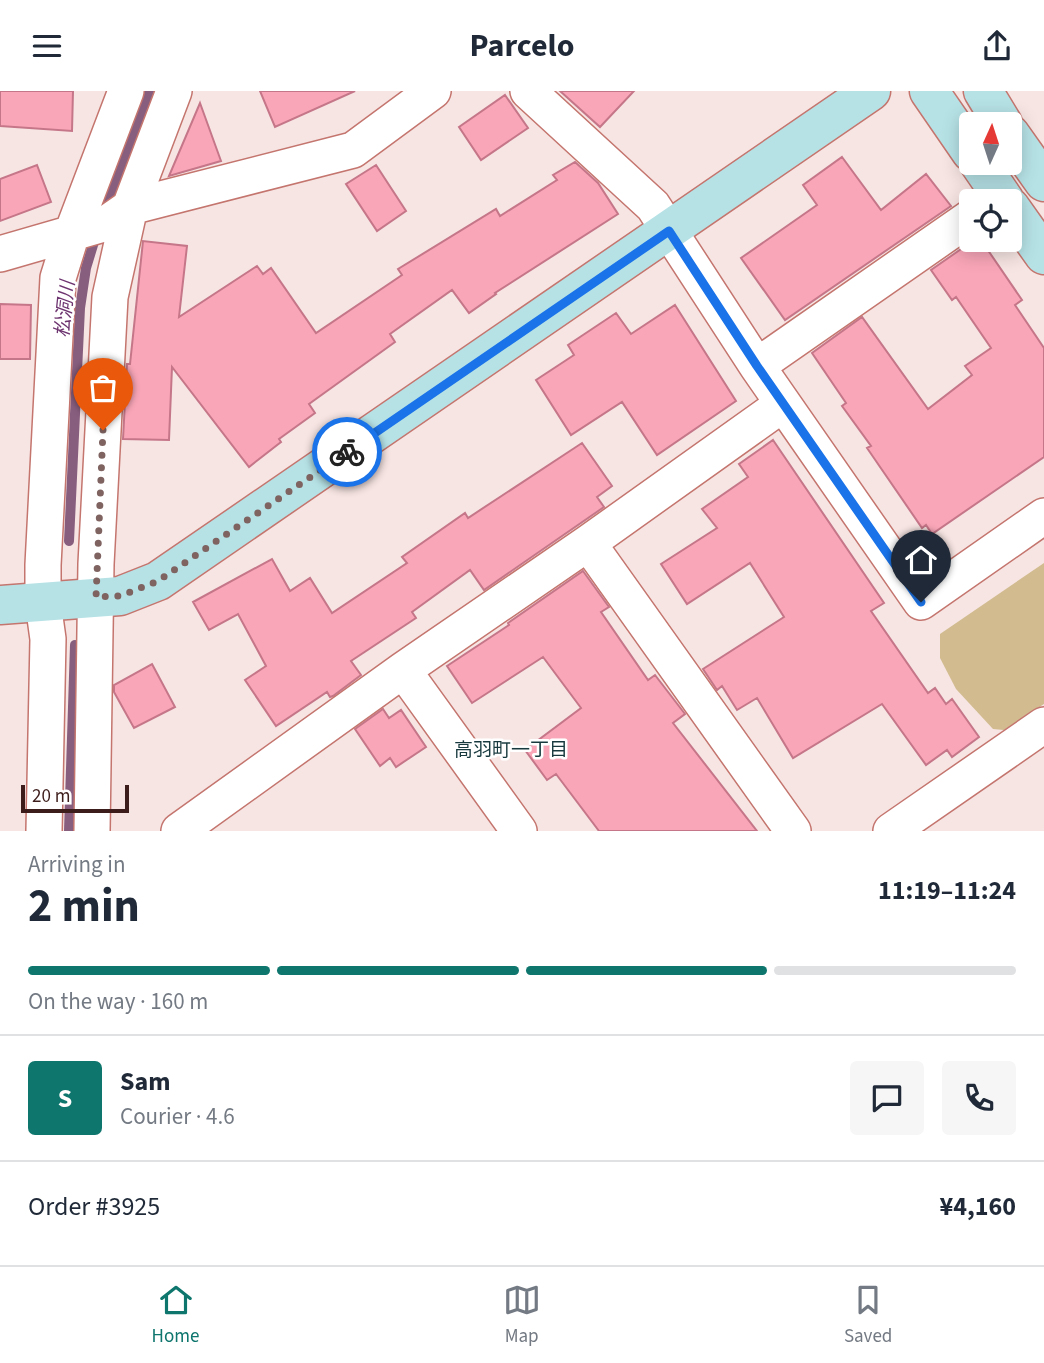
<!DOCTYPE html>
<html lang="en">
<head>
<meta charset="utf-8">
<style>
	:root { --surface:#fff; --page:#f6f6f7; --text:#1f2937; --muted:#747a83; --line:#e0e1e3; --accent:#0f766e }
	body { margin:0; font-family:"Source Sans 3","Noto Sans JP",sans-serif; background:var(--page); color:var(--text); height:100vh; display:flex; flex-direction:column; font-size:26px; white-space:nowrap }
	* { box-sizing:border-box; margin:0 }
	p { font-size:23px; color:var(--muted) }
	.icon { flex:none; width:38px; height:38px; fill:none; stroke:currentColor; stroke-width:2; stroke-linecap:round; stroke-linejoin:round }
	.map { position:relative; height:740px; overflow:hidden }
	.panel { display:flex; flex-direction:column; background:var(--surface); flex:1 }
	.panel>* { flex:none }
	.needle { width:46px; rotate:3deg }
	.tools { position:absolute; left:959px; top:21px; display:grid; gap:14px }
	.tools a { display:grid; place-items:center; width:63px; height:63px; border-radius:7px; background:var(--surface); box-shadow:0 4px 18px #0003; font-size:35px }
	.scale { position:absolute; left:21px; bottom:18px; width:108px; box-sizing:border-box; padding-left:7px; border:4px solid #3d1d1b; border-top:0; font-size:19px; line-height:24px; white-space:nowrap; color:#3d1d1b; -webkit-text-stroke:5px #fff; paint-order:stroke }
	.pin { position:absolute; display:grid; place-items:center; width:60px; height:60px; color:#fff; margin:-72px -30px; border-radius:50% 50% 50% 0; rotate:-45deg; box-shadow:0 0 7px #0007 }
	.pin .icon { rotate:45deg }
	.courier { position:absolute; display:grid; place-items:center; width:70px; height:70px; margin:-35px; border:5px solid #1a73e8; border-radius:50%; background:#fff; color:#222; box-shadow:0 2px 9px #0007 }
	.overview em { font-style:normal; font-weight:700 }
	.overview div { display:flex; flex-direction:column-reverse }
	.overview { display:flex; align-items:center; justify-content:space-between; height:119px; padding:0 28px }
	h1 { font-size:46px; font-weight:700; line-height:52px }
	.bar { display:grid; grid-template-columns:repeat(4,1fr); gap:10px 7px; align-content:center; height:84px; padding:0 28px }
	.bar i { height:9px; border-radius:5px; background:var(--line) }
	.bar .current { background:var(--accent) }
	.bar p { grid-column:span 4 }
	.line { display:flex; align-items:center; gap:18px; padding:0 28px; border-top:2px solid var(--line) }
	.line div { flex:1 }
	.round { display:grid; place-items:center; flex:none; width:74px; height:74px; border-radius:7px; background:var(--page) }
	header { display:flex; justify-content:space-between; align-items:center; height:91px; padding:0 28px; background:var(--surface); font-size:32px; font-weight:700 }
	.tabs { display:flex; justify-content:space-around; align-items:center; height:98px; border-top:2px solid var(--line); background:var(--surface); font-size:19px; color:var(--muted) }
	.tabs a { display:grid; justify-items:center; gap:4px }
	.tabs .current { color:var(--accent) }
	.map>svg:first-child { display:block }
	.green { fill:#d1bb8f }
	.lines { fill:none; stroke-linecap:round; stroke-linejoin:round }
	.stream { stroke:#885e7e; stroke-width:10 }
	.building { fill:#f9a6b8; stroke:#c57688; stroke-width:2 }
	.street-casing { stroke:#c4756e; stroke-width:38 }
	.secondary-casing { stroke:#c4756e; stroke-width:41 }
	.street { stroke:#fff; stroke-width:35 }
	.secondary { stroke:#b6e2e6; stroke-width:38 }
	.done { stroke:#7e6361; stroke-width:7; stroke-dasharray:0 12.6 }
	.route { stroke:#1a73e8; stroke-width:9 }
	.labels { text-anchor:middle; stroke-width:5; stroke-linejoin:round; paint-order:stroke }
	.water-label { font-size:19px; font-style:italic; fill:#6d3470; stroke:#fff }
	.neighbourhood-label { font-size:19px; fill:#183a3e; stroke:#fff }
</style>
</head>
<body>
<header><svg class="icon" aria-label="menu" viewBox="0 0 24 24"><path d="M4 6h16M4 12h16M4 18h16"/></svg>Parcelo<svg class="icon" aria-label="share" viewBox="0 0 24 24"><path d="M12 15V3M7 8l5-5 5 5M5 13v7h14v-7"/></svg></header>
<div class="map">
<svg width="1044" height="740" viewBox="0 0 1044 740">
	<rect width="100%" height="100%" fill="#f7e5e3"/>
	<path class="green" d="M 1044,472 L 1044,613 L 1004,639 L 993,638 L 956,598 L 940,567 L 940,543 Z"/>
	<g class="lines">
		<path class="stream" d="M 102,125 L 149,0
			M 69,450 L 80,217 L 86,177 L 97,141
			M 69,740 L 75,554"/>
	</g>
	<path class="building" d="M 0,0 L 73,0 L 72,40 L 0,35 Z
		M 260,0 L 355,0 L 275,36 Z
		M 560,0 L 634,0 L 600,36 Z
		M 505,4 L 528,37 L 481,69 L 459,36 Z
		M 200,12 L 221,70 L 169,85 Z
		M 842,66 L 881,119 L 926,83 L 951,115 L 785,229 L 741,167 L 817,114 L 803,94 Z
		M 575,71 L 598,92 L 618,123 L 495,202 L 496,203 L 469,222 L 452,199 L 390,243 L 395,251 L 309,313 L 315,322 L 279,348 L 281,351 L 249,376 L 172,276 L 169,349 L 123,348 L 127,273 L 130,273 L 143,150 L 187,155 L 179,226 L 257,175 L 263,183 L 271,177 L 316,242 L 402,184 L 398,178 L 496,118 L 500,125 L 557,89 L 553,84 Z
		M 37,74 L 51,111 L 0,130 L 0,88 Z
		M 376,74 L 406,120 L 377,140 L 346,93 Z
		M 974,149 L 981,149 L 1022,209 L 1015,214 L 1044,257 L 1044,366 L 932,443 L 926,434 L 922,437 L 867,357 L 871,355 L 842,315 L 846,312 L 812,262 L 862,226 L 928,318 L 972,284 L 965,275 L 991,257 L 956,206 L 952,209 L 931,179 Z
		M 0,213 L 31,214 L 30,268 L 0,268 Z
		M 675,214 L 736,310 L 657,364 L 622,311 L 571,344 L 536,289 L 574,264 L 568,254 L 616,222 L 631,243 Z
		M 773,349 L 884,512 L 871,520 L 928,602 L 935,597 L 946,613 L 952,608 L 979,646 L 952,666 L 947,659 L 926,674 L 882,613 L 793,667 L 757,607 L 737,619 L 722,595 L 717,599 L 703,578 L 784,526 L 750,472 L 687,513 L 661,473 L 717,437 L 702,418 L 748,386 L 739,373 Z
		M 582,352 L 612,395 L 597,406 L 604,416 L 484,499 L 470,479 L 412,521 L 416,527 L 351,570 L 361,584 L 333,605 L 330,606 L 327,601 L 276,635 L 245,589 L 266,575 L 238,523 L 209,539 L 193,511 L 272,468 L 290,500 L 310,487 L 332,522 L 407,472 L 402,466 L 465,422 L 468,427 Z
		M 583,480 L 609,516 L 601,521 L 648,589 L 655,584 L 685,623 L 673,632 L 757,740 L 599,740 L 556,683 L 547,689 L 525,659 L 581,617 L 543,566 L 472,612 L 447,575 L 509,534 L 508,532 Z
		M 152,573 L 175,616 L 134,637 L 114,601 L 114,594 Z
		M 383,618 L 389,627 L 401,619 L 426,656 L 396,676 L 390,667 L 380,675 L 355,638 Z"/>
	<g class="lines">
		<g class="street-casing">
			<path id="street" d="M 528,0 L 653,115 L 757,275 L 921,511 L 1044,425
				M 0,163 L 107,132 L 130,116 L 353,59 L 433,0
				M 757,275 L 971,126
				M 588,452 L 793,740
				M 403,579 L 519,740
				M 44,740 L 48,548 L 43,512 L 43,474 L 58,187 L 72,142 L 126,0
				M 92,740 L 96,473 L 110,206 L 130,116 L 174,0
				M 179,740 L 403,579 L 588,452 L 783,313
				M 891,740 L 1044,634"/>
		</g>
		<g class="secondary-casing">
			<path id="secondary" d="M 929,0 L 971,61
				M 983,0 L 1003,33
				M 1010,43 L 1044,91
				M 979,72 L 1005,110
				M 1010,116 L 1044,164
				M 0,514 L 120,505 L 158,490 L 871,0"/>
		</g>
		<use href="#street" class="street"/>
		<use href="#secondary" class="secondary"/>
	</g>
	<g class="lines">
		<path class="done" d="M 103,339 L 96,506 L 120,505 L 158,490 L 347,361"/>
		<path class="route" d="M 347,361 L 669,140 L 757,275 L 921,511"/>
	</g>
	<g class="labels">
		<g class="water-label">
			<text transform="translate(64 218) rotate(-84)" y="7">松洞川</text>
		</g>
		<g class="neighbourhood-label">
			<text x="511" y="665">高羽町一丁目</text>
		</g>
	</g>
</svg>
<div class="tools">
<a><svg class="needle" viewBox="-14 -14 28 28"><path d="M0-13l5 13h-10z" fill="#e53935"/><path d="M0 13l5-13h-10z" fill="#747a83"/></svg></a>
<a><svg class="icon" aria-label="locate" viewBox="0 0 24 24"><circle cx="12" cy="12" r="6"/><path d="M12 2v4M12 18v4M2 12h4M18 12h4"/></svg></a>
</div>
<div class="scale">20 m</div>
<div class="pin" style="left:103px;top:339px;background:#ea580c"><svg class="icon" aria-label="bag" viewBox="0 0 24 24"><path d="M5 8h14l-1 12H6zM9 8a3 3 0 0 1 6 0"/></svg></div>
<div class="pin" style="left:921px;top:511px;background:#1f2937"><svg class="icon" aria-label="home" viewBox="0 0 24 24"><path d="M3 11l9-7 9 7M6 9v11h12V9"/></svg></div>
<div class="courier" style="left:347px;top:361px"><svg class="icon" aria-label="bike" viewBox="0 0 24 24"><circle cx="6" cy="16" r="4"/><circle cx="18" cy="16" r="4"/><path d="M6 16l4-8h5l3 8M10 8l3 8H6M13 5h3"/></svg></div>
</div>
<section class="panel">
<div class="overview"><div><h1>2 min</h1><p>Arriving in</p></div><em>11:19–11:24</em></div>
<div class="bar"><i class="current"></i><i class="current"></i><i class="current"></i><i></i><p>On the way · 160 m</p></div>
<div class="line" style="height:126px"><b class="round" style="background:var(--accent);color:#fff">S</b><div><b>Sam</b><p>Courier · 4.6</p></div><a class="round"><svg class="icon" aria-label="chat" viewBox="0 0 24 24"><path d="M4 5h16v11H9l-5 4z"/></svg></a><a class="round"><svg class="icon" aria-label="phone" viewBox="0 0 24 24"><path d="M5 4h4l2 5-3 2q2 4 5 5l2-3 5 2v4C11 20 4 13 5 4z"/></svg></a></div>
<div class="line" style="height:91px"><div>Order #3925</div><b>¥4,160</b></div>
</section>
<nav class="tabs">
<a class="current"><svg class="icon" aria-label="home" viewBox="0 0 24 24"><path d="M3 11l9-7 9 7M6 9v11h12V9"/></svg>Home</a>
<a><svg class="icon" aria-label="map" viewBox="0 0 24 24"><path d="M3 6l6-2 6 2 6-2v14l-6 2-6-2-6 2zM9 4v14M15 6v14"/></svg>Map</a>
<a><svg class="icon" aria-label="saved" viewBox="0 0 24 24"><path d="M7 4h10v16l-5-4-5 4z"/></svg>Saved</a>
</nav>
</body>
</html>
